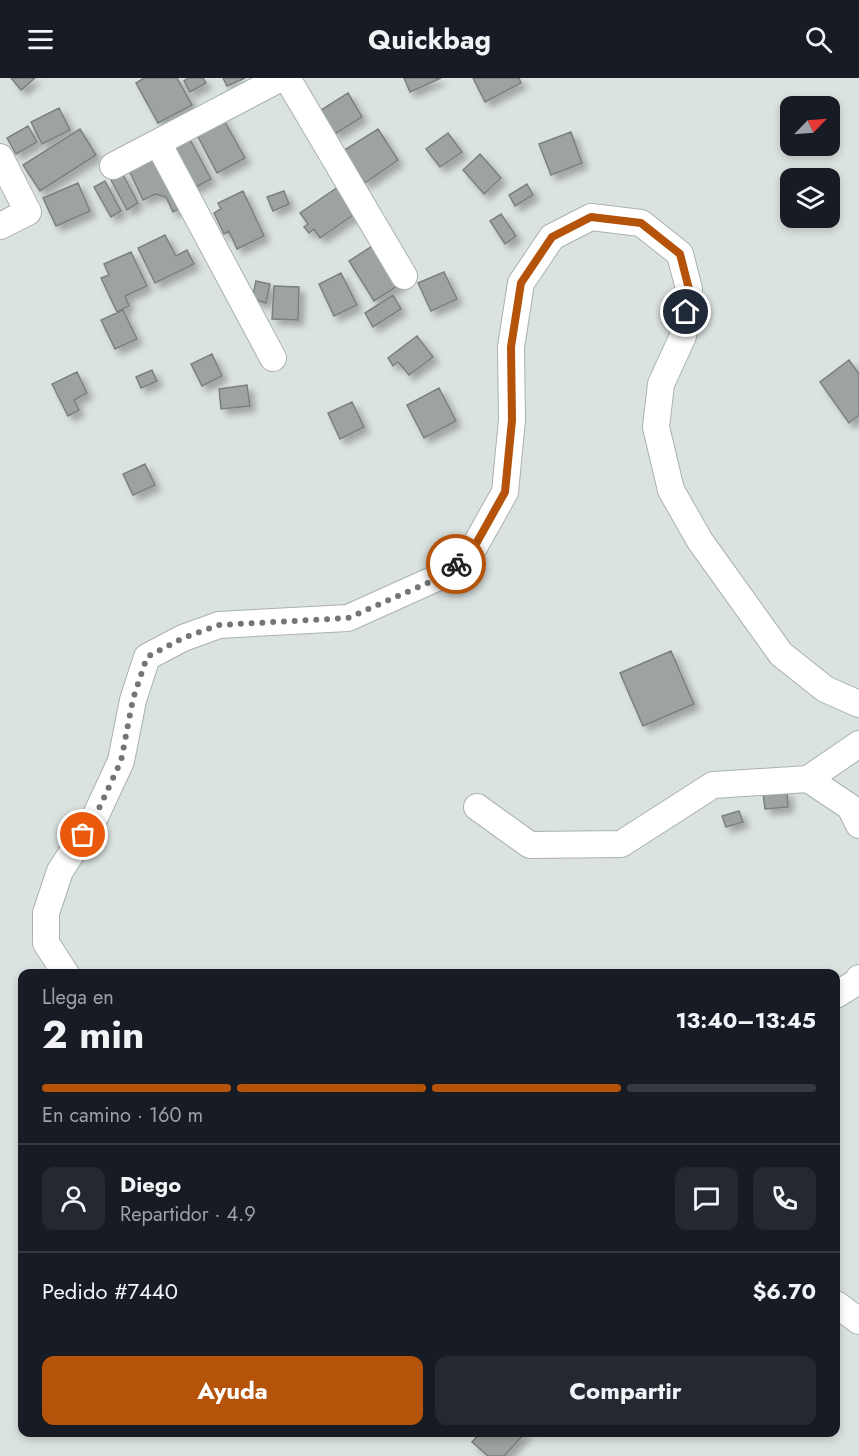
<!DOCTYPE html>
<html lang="es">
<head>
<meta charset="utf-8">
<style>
	:root { --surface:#171b24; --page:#242831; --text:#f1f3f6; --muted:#9ea1a6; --line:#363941; --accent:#b45309 }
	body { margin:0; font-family:Jost,sans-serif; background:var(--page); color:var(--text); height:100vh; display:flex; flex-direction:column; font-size:22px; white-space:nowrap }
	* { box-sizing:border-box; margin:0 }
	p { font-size:20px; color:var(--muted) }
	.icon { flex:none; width:33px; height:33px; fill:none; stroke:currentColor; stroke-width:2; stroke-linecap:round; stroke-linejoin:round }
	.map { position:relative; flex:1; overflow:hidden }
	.panel { position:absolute; left:18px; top:891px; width:822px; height:468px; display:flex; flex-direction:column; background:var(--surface); border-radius:12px; box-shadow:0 3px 9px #0003 }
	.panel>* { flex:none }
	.needle { width:39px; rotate:65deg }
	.tools { position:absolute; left:780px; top:18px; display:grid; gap:12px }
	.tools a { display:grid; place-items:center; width:60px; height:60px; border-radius:12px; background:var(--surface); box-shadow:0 3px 9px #0003; font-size:30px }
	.pin { position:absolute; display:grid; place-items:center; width:51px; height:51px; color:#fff; margin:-26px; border:3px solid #fff; border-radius:50%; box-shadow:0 2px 6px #0007 }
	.courier { position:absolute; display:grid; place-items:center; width:60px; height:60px; margin:-30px; border:4px solid #b45309; border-radius:50%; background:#fff; color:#222; box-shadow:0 2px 8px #0007 }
	.headline em { font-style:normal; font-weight:700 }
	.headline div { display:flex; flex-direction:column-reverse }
	.headline { display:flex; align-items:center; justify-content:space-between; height:102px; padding:0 24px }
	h1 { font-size:39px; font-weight:700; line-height:45px }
	.bar { display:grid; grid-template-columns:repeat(4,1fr); gap:9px 6px; align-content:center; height:72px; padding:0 24px }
	.bar i { height:8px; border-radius:4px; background:var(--line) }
	.bar .active { background:var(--accent) }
	.bar p { grid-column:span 4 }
	.line { display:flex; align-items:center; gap:15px; padding:0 24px; border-top:2px solid var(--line) }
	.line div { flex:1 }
	.round { display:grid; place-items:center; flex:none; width:63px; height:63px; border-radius:12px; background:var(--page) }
	.action { display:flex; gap:12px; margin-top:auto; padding:12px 24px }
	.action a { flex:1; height:69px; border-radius:12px; background:var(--accent); color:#fff; font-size:24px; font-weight:700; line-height:69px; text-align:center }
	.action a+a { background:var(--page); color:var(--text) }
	header { display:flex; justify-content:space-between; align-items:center; height:78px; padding:0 24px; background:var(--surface); font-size:27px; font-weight:700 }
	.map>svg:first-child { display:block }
	.building { fill:#9ca3a1; stroke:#7b8180; stroke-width:1.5; filter:url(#shadow) }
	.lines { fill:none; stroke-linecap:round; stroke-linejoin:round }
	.street-casing { stroke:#aab1af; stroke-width:28 }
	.street { stroke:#fff; stroke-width:26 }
	.done { stroke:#727776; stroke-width:6; stroke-dasharray:0 10.8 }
	.route { stroke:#b45309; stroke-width:8 }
</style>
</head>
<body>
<header><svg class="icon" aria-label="menu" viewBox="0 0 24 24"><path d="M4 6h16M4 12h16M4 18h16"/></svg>Quickbag<svg class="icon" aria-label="search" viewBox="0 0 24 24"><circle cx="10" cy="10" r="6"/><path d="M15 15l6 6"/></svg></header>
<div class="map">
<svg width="859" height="1378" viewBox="0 0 859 1378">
	<defs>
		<filter id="shadow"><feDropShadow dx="5.5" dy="5.5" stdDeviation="3" flood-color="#0004"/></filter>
	</defs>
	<rect width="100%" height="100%" fill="#dbe3e1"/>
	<path class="building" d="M 11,0 L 35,0 L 21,12 Z
		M 144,0 L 177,0 L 192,27 L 158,45 L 136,5 Z
		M 188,0 L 203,0 L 206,5 L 190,14 L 184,3 Z
		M 223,0 L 245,0 L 227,8 Z
		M 404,0 L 441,0 L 410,14 Z
		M 473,0 L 519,0 L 521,5 L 485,24 Z
		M 348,15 L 362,39 L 335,56 L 321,32 Z
		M 59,30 L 70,52 L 42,66 L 31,44 Z
		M 221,37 L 245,80 L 217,95 L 194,51 Z
		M 28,48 L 37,64 L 16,76 L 7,60 Z
		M 80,51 L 96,77 L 40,113 L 23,87 Z
		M 378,51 L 398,82 L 365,105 L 343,73 Z
		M 571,54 L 582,85 L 551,97 L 539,66 Z
		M 448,55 L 462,74 L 440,89 L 426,71 Z
		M 187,56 L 211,101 L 190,112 L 166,68 Z
		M 480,76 L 501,100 L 484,116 L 463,92 Z
		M 154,77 L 180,130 L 173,134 L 166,119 L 155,116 L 143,122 L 128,90 Z
		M 121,93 L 138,125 L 127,132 L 110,100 Z
		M 105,103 L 121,133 L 111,139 L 94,109 Z
		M 78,105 L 90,133 L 56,148 L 43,120 Z
		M 527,106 L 533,117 L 515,128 L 509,117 Z
		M 338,109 L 356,135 L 320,160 L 314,151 L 309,155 L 304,149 L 308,146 L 300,135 Z
		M 243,113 L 264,158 L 237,171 L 229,153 L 224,156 L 214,135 L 221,131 L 218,125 Z
		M 284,113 L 289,126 L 273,133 L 267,119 Z
		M 501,136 L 516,158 L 505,166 L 490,143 Z
		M 165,157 L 176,178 L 187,172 L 194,186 L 155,205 L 138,170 Z
		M 377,165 L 402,205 L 374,223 L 349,183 Z
		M 131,174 L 147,208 L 125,218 L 129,228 L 117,234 L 101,200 L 109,197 L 104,186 Z
		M 444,194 L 457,221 L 431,233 L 418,205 Z
		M 341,195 L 357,227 L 334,238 L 319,206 Z
		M 256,203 L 270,206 L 266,225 L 252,221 Z
		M 274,208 L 299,209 L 298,242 L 272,241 Z
		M 393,217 L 401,231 L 373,249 L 365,235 Z
		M 123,232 L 137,261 L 115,271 L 101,242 Z
		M 417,258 L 433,279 L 409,297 L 398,284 L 393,288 L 388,280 Z
		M 212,276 L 222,298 L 202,308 L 191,286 Z
		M 849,282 L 859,296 L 859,337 L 849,345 L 820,304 Z
		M 152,292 L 157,303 L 141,310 L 136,299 Z
		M 77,294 L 87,315 L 74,322 L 79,332 L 68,338 L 52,306 Z
		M 247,307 L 250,328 L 221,331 L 219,311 Z
		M 439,310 L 456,343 L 424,360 L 407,327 Z
		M 352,324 L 364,349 L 340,361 L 328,335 Z
		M 145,386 L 155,407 L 133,417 L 123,396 Z
		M 671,573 L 694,626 L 643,648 L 620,595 Z
		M 787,713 L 788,729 L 765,731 L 763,715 Z
		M 739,733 L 743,744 L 726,749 L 722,738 Z
		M 481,1354 L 526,1354 L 504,1378 L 488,1378 L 472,1364 Z"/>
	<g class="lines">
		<g class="street-casing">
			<path id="street" d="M 287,0 L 404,198
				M 158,65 L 273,280
				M 0,79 L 28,134 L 0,148
				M 113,88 L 281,0
				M 808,701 L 859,666
				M 477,729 L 530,767 L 621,766 L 713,707 L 808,701 L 850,729 L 859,747
				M 66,896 L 46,865 L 46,835 L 60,793 L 95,739 L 121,683 L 133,622 L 147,579 L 183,560 L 219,547 L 348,540 L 439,499 L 472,473 L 505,414 L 512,342 L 511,269 L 521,205 L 552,159 L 591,139 L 641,145 L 680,176 L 689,211 L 683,258 L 661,306 L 656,349 L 671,412 L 700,463 L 781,576 L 825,611 L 859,626
				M 836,917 L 857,904 L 859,900
				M 836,1226 L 859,1243"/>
		</g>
		<use href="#street" class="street"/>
	</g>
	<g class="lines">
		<path class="done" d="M 83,757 L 95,739 L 121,683 L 133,621 L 147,579 L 183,560 L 219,547 L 348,540 L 439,500 L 456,486"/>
		<path class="route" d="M 456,486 L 472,473 L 505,414 L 512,342 L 511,269 L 521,205 L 552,159 L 591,139 L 641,145 L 680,176 L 689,211 L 686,234"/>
	</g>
</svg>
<div class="tools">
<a><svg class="needle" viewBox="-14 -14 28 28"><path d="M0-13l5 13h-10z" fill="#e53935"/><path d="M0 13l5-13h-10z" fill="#9ea1a6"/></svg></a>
<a><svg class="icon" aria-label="layers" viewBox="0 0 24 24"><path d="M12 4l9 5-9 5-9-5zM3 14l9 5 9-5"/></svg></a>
</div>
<div class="pin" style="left:83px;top:757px;background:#ea580c"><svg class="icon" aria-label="bag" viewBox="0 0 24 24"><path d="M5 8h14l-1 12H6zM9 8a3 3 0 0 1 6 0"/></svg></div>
<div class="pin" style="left:686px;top:234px;background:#1f2937"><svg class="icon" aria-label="home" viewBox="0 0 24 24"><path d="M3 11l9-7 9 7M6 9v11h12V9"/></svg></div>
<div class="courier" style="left:456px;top:486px"><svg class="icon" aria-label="bike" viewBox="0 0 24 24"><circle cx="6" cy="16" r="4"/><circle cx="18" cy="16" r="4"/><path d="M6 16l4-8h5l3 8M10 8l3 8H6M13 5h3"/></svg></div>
<section class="panel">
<div class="headline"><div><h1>2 min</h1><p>Llega en</p></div><em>13:40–13:45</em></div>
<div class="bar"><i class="active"></i><i class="active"></i><i class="active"></i><i></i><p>En camino · 160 m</p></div>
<div class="line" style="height:108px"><a class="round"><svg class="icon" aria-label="person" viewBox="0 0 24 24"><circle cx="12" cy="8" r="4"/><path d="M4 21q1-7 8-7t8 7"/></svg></a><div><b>Diego</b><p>Repartidor · 4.9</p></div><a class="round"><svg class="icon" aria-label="chat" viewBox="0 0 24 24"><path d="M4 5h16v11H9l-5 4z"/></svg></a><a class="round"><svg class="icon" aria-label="phone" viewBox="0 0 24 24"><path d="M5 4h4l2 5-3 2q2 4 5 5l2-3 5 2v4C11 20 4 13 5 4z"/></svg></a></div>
<div class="line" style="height:78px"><div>Pedido #7440</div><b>$6.70</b></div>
<div class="action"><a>Ayuda</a><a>Compartir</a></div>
</section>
</div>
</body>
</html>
